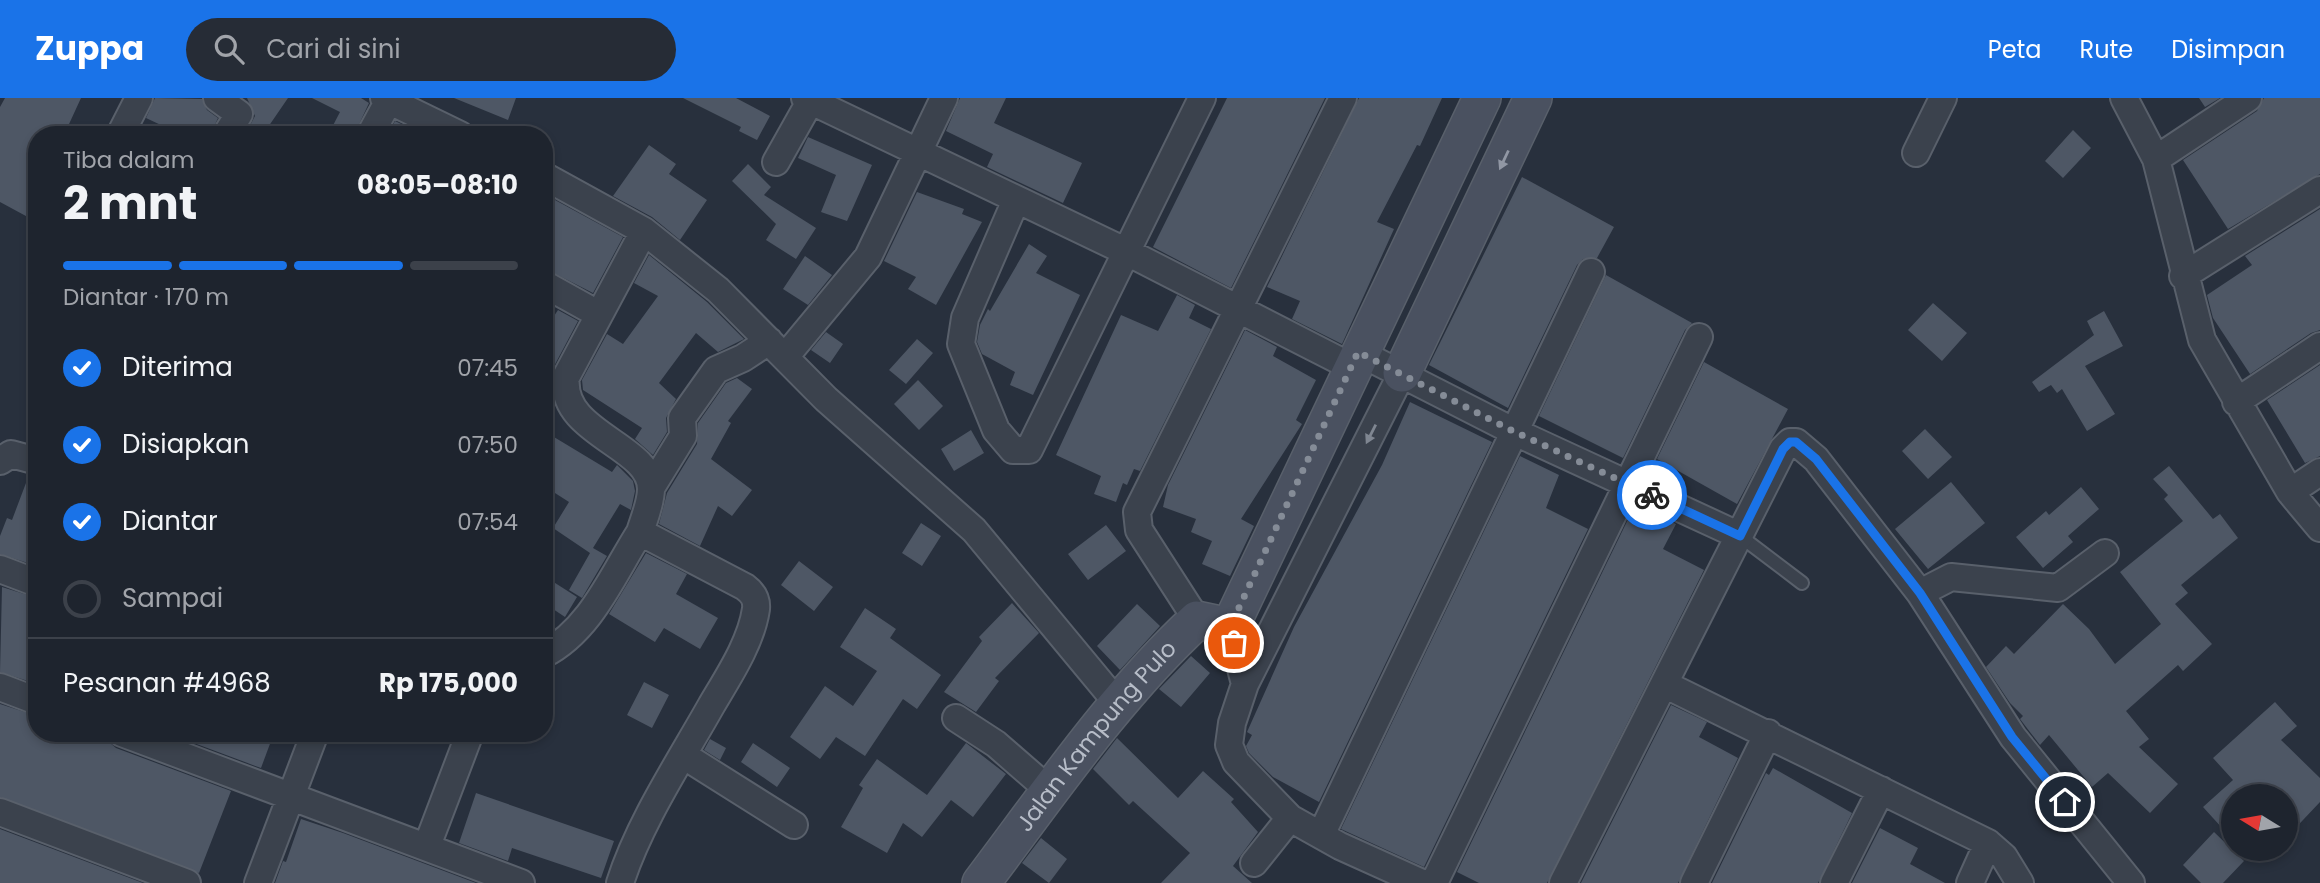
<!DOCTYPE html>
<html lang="id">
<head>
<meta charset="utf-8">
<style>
	:root { --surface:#1e242e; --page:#262c36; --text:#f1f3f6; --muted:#a1a4aa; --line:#3c414a; --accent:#1a73e8 }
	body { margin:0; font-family:Poppins,sans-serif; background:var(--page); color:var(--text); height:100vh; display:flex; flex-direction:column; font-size:26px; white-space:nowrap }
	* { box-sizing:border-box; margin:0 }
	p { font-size:23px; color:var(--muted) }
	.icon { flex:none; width:38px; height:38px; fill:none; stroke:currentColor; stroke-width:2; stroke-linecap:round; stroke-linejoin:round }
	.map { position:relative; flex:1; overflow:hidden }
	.side { position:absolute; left:28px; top:28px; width:525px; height:616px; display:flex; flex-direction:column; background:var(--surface); border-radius:28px; box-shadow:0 4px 10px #0003,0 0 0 2px var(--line) }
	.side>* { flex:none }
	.needle { width:46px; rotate:281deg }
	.fabs { position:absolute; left:2221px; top:686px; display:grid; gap:14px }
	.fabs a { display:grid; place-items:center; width:77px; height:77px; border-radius:50%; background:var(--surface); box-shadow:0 4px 10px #0003,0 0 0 2px var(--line); font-size:35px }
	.pin { position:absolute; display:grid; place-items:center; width:60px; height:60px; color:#fff; margin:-30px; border:4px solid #fff; border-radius:50%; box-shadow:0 2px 7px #0007 }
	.courier { position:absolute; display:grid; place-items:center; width:70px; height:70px; margin:-35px; border:5px solid #1a73e8; border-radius:50%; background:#fff; color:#222; box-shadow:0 2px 9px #0007 }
	.summary em { font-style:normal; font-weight:700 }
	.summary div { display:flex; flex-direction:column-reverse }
	.summary { display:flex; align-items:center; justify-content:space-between; height:119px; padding:0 35px }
	h1 { font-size:46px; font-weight:700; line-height:52px }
	.bar { display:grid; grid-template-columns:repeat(4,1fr); gap:10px 7px; align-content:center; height:84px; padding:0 35px }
	.bar i { height:9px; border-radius:5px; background:var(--line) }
	.bar .selected { background:var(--accent) }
	.bar p { grid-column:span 4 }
	.line { display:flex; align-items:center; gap:18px; padding:0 35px; border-top:2px solid var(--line) }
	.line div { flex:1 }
	ol { padding:0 35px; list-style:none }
	li { display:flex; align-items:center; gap:21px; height:77px }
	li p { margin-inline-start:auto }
	li .icon { padding:7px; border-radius:50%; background:var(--accent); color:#fff; stroke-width:4 }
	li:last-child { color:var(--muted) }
	li i { width:38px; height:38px; border:4px solid var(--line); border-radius:50% }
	header { display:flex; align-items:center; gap:42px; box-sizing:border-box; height:98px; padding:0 35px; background:var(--accent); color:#fff }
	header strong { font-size:33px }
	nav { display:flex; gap:38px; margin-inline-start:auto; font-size:24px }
	.search { width:490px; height:63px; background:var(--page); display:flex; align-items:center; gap:18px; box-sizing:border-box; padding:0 24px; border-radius:38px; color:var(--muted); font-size:26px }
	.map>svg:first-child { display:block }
	.building { fill:#4e5765 }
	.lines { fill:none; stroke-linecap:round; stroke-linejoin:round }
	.lane-casing { stroke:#59606b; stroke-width:16 }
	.street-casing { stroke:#59606b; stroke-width:30 }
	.secondary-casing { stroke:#59606b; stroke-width:40 }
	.lane { stroke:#3b424d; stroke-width:12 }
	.street { stroke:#3b424d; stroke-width:26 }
	.secondary { stroke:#4a5160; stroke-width:37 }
	.oneway { fill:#9197a4 }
	.oneway2 { fill:#7f8691 }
	.done { stroke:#858c97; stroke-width:7; stroke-dasharray:0 12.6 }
	.route { stroke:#1a73e8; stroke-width:9 }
	.labels { text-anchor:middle; stroke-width:5; stroke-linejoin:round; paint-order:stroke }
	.street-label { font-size:23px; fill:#b7bdc8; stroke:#202732 }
</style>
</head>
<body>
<header>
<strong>Zuppa</strong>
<div class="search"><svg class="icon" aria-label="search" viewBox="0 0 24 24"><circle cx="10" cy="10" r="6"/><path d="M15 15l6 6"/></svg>Cari di sini</div>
<nav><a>Peta</a><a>Rute</a><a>Disimpan</a></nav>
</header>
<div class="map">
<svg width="2320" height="785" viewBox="0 0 2320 785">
	<rect width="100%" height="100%" fill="#28303d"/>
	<path class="building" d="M 5,0 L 81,0 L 64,37 L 37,37 L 37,124 L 0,104 L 0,9 Z
		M 155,0 L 202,1 L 207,12 L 218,20 L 210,37 L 182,37 L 146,20 Z
		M 247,0 L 288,0 L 264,35 L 267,37 L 245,37 L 255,18 Z
		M 312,0 L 361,0 L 369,5 L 354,37 L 328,37 L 340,14 Z
		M 454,0 L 516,0 L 508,22 Z
		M 683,0 L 736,0 L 770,18 L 757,42 L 739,33 L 741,29 Z
		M 960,0 L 1006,0 L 994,25 L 1082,65 L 1063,105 L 987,69 L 993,56 L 946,33 Z
		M 1227,0 L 1325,0 L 1231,190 L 1153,149 Z
		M 1359,0 L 1442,0 L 1420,48 L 1417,47 L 1377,124 L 1394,131 L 1342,246 L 1292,221 L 1300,203 L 1267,189 Z
		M 2199,0 L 2220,0 L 2205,9 Z
		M 2264,0 L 2320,0 L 2320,76 L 2228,131 L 2183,62 L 2257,13 Z
		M 395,23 L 424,37 L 388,37 Z
		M 2073,32 L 2091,50 L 2063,80 L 2045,63 Z
		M 808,39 L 872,67 L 847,123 L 821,114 L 836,77 L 798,60 Z
		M 649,47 L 676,66 L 669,76 L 707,102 L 680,142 L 652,119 L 613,98 Z
		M 748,66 L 771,89 L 764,97 L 816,130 L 796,161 L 766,142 L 776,126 L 732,83 Z
		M 1522,79 L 1614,129 L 1597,160 L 1583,161 L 1577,167 L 1508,310 L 1429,267 Z
		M 917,94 L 964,111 L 962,116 L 982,124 L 936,207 L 908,191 L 916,179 L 884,163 Z
		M 544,96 L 623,139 L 593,195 L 544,170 Z
		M 2320,111 L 2320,232 L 2311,235 L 2250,276 L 2213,220 L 2207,197 L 2252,167 L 2245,158 Z
		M 1029,146 L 1047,158 L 1036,175 L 1080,197 L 1033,297 L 1010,287 L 1015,274 L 982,256 L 977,244 L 980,227 L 988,211 L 990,213 Z
		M 649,157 L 707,204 L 744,241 L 718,254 L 696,235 L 659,285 L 676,301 L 666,320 L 667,334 L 653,357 L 635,341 L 642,330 L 583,292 L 582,282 L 607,236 L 623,246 L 658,198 L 634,185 Z
		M 805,158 L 832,177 L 808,207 L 783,191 Z
		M 1606,177 L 1692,225 L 1685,232 L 1623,360 L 1539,318 Z
		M 1177,197 L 1195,207 L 1189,220 L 1211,231 L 1140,373 L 1134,371 L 1127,387 L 1123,385 L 1116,404 L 1094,396 L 1101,378 L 1056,357 L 1121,217 L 1158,233 Z
		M 1933,205 L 1967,235 L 1942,263 L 1908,232 Z
		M 558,212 L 578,223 L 552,272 L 544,267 L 544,233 Z
		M 2104,213 L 2123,248 L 2085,268 L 2115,316 L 2087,333 L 2062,291 L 2057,295 L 2051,287 L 2039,294 L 2032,284 L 2094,237 L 2087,223 Z
		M 1245,232 L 1277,249 L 1273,258 L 1316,282 L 1296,322 L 1302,326 L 1241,421 L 1254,428 L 1230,478 L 1202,466 L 1212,443 L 1191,434 L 1196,421 L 1163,409 L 1168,387 Z
		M 826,234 L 843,246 L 830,265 L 811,252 Z
		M 917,241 L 933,255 L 906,286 L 889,272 Z
		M 1704,264 L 1788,311 L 1737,406 L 1657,361 Z
		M 2320,267 L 2320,358 L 2305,365 L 2267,302 Z
		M 737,280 L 752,291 L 728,323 L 731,325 L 711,361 L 752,392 L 732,418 L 718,408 L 700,448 L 659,426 L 667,395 L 697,346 L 698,325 L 726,285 Z
		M 918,282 L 943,308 L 919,332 L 894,306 Z
		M 1410,304 L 1492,344 L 1319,704 L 1273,679 L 1249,655 L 1246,648 L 1252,637 L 1247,634 L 1294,529 L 1382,367 Z
		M 1925,331 L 1952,359 L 1928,381 L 1902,353 Z
		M 971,332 L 984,355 L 954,373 L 941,351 Z
		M 544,333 L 612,374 L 617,367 L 633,383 L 635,393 L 631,412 L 620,406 L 593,450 L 607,458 L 582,500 L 569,492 L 590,455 L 553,430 L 569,404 L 544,388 Z
		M 1520,358 L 1559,377 L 1546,410 L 1588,431 L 1424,769 L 1341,731 Z
		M 2169,368 L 2213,421 L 2220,416 L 2238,440 L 2181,487 L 2188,495 L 2175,506 L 2212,546 L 2183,573 L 2178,567 L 2126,613 L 2149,641 L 2139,649 L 2178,686 L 2150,715 L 2108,675 L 2092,689 L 2049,637 L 2040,647 L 2020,621 L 2023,618 L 2010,605 L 1986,569 L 2006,548 L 2014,556 L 2063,506 L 2089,531 L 2115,566 L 2161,526 L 2120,474 L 2183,423 L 2164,401 L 2168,397 L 2153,381 Z
		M 29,377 L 37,378 L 37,468 L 0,456 L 0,438 L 7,420 L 12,422 Z
		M 1951,384 L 1985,425 L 1928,471 L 1895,431 Z
		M 2081,389 L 2099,411 L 2068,438 L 2073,444 L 2043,470 L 2016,439 L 2046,413 L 2049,417 Z
		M 1635,407 L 1676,426 L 1663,451 L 1704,472 L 1547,785 L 1479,785 L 1457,774 Z
		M 921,425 L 941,438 L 922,468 L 902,455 Z
		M 1106,427 L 1126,453 L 1088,482 L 1068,456 Z
		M 646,455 L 687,476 L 676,496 L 718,520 L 700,551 L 664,530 L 655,544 L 609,516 Z
		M 799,463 L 833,489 L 814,513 L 781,487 Z
		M 552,483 L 577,499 L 565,519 L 544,505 L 544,494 Z
		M 2,489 L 37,500 L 37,586 L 0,574 Z
		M 1012,505 L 1039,535 L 995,580 L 999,583 L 976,614 L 944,594 L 982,543 L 979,539 Z
		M 1137,506 L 1160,528 L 1120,572 L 1097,548 Z
		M 865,510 L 896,531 L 890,540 L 941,577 L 917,611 L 903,601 L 865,658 L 836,639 L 820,661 L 790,639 L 825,588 L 853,608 L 877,573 L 840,549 Z
		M 1191,558 L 1210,575 L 1181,609 L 1159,591 Z
		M 644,584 L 669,597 L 652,630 L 627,617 Z
		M 2275,604 L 2297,628 L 2281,642 L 2320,680 L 2320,704 L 2286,740 L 2286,698 L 2233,698 L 2233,742 L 2203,709 L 2233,682 L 2213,660 Z
		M 0,606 L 37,618 L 37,635 L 107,635 L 109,644 L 116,650 L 231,693 L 199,775 L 0,699 Z
		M 1671,607 L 1707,624 L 1699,639 L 1738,660 L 1678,785 L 1581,785 Z
		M 167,635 L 274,635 L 261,670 Z
		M 1117,640 L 1178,700 L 1203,673 L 1234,701 L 1231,704 L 1258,734 L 1233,768 L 1252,785 L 1161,785 L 1190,755 L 1133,703 L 1129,707 L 1093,671 Z
		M 710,641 L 726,650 L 720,662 L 704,652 Z
		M 753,645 L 790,670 L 777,689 L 741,664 Z
		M 966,645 L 1006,676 L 973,719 L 951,702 L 922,739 L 903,725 L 887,755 L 841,729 L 863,690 L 859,687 L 877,661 L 927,697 Z
		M 1773,670 L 1852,715 L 1818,785 L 1712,785 L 1766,675 L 1769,677 Z
		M 476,695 L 614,743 L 601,780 L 512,750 L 508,763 L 459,745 Z
		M 301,721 L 343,735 L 476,785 L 275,785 L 283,763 L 286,764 Z
		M 1880,730 L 1918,750 L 1910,766 L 1945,785 L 1852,785 Z
		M 0,731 L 143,785 L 0,785 Z
		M 2214,734 L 2244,763 L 2223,785 L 2201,785 L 2183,767 Z
		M 1041,740 L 1067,761 L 1049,785 L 1022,765 Z"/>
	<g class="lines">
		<g class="lane-casing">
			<path id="lane" d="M 1740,438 L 1802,485"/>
		</g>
		<g class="street-casing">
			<path id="street" d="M 217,0 L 239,16 L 226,37
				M 384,0 L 460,37
				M 805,0 L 1127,154 L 1352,269
				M 2124,0 L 2156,61 L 2202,242 L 2290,394 L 2320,430
				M 120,37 L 139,0
				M 370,37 L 389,2
				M 1916,55 L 1943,0
				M 2156,61 L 2248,0
				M 776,64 L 812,0
				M 544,78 L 644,133 L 718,192 L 826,301 L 974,432 L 1119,607
				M 1016,102 L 965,220 L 961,246 L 996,332 L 1013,352 L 1029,352 L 1202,0
				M 2183,178 L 2320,92
				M 544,186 L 598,216
				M 1358,254 L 1515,334 L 1740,438
				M 785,259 L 868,159 L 944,0
				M 1402,275 L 1245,586 L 1232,625 L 1229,647 L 1236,664 L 1290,720 L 1340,748 L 1422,785
				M 2236,304 L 2320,248
				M 0,363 L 11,356 L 37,363
				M 651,390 L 683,338 L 682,320 L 716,272 L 743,260 L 769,243
				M 2290,394 L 2320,374
				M 0,471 L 37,485
				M 1920,495 L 1951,479 L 2058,490 L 2105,455
				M 1197,522 L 1139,432 L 1137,414 L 1343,0
				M 1230,529 L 1245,586
				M 544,556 C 591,532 613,476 640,434
				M 1664,586 L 1988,745 L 1970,785
				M 0,589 L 37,603
				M 956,620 L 996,646 L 1050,693
				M 122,635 L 521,785
				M 683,657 L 794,727
				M 0,714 L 187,785
				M 1321,737 L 1591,174
				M 1988,745 L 2004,759 L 2020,785
				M 427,748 L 470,635
				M 1254,765 L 1290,720
				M 258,785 L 315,635
				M 620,785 C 639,725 680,663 711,608 C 728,579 751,545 756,511 C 757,501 753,495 745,489 L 640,434 C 644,421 651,405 651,391 C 651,347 559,336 566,279 L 644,133
				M 1434,785 L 1699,239
				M 1563,785 L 1783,351 L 1790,344 L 1796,344 L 1816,361 L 1920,495 L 2013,639 L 2131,785
				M 1694,785 L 1768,635
				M 1834,785 L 1881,692"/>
		</g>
		<g class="secondary-casing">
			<g id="secondary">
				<path d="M 1402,275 L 1533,0"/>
				<path id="s1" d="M 981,785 C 1049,695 1115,598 1197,522 L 1230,529 L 1482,0"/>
			</g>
		</g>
		<use href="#lane" class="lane"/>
		<use href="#street" class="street"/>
		<use href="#secondary" class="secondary"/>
	</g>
	<defs><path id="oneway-solid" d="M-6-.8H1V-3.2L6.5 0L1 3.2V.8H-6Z" transform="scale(1.75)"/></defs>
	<use class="oneway" href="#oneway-solid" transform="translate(1504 62) rotate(115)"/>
	<use class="oneway2" href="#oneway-solid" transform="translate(1371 336) rotate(117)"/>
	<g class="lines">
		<path class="done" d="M 1234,545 L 1230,529 L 1358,254 L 1515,334 L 1652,397"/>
		<path class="route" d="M 1652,397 L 1740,438 L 1783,351 L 1790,344 L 1796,344 L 1816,361 L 1920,495 L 2012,639 L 2065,704"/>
	</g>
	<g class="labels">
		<g class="street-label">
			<text dy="8" stroke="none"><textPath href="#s1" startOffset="187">Jalan Kampung Pulo</textPath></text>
		</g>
	</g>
</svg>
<div class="fabs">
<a><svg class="needle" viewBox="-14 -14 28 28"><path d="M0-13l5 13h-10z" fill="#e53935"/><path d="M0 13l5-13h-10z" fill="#a1a4aa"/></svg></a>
</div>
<div class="pin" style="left:1234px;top:545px;background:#ea580c"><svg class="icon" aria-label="bag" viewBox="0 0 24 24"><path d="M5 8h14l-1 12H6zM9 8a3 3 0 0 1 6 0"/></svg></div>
<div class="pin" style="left:2065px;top:704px;background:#1f2937"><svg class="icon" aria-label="home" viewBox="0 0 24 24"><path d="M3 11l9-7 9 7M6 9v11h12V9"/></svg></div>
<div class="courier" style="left:1652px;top:397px"><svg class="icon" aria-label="bike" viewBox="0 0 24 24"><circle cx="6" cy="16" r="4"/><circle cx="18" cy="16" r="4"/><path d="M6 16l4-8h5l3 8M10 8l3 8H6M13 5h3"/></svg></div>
<section class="side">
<div class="summary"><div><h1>2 mnt</h1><p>Tiba dalam</p></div><em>08:05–08:10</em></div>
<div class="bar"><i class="selected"></i><i class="selected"></i><i class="selected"></i><i></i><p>Diantar · 170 m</p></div>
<ol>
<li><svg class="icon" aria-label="check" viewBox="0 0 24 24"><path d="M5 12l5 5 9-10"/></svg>Diterima<p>07:45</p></li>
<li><svg class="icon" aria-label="check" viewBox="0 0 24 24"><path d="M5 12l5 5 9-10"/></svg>Disiapkan<p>07:50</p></li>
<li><svg class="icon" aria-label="check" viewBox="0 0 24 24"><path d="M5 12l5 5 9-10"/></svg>Diantar<p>07:54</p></li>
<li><i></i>Sampai</li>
</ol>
<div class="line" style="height:91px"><div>Pesanan #4968</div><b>Rp 175,000</b></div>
</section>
</div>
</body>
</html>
